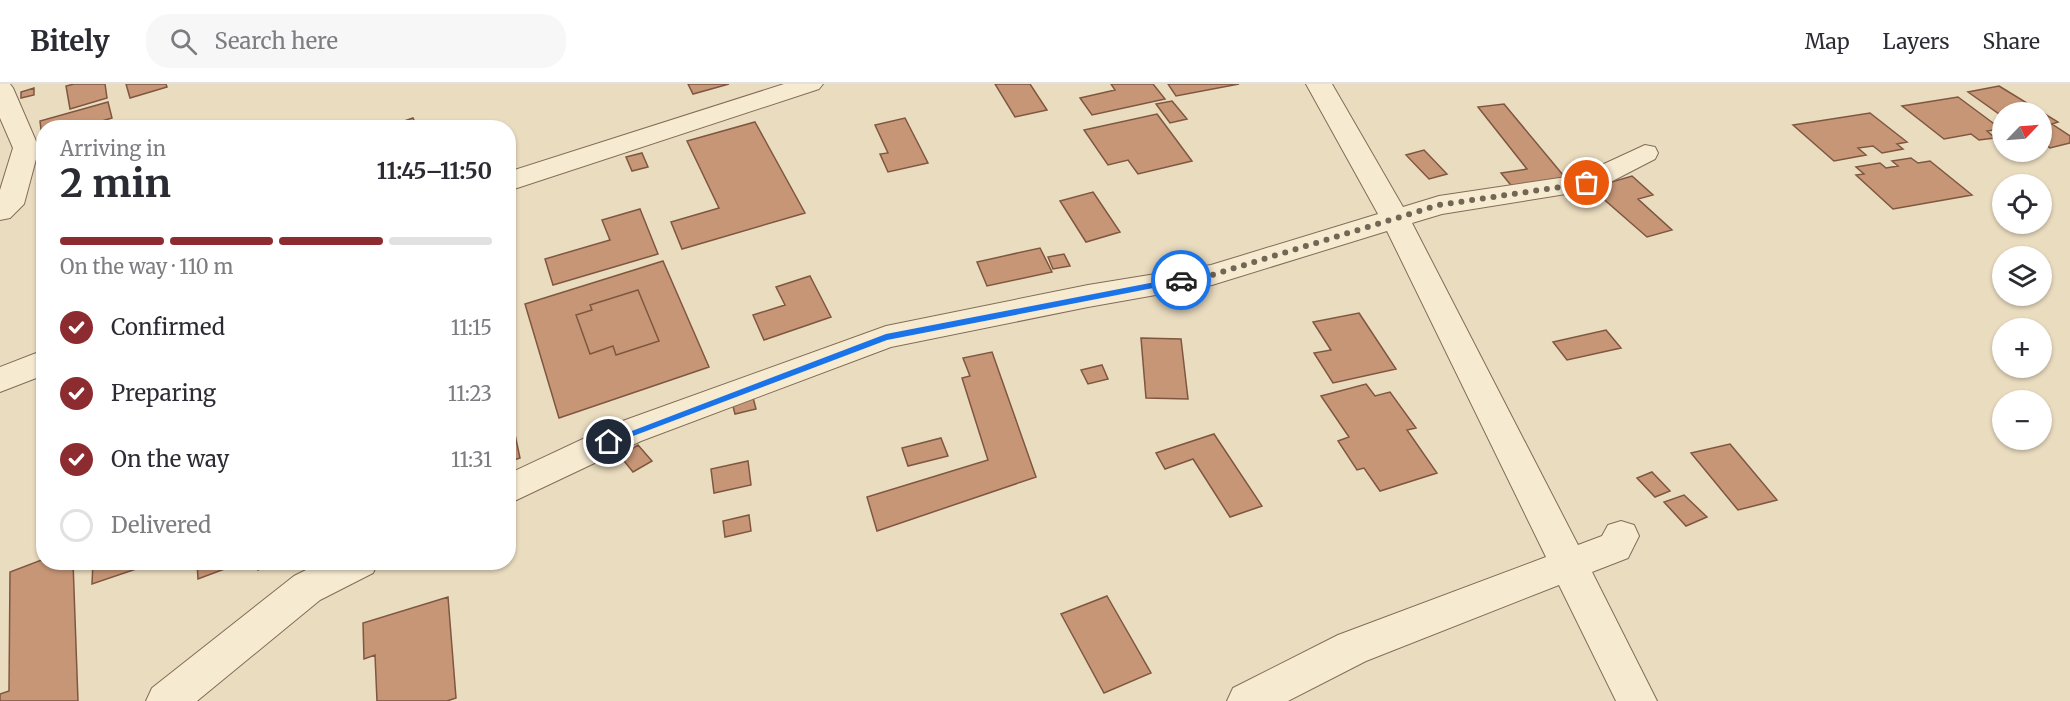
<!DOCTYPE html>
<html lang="en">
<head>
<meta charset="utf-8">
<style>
	:root { --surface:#fff; --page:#f7f7f7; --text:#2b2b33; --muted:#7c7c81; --line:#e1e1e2; --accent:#8d2c30 }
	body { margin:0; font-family:Merriweather,serif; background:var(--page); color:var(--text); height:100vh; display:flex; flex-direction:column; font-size:22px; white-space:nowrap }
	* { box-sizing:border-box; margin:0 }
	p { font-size:20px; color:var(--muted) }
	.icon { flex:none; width:33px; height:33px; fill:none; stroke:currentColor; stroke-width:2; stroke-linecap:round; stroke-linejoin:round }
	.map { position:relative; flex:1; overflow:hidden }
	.details { position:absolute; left:36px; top:36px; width:480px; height:450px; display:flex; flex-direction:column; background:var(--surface); border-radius:24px; box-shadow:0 2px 4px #0004 }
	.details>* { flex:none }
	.needle { width:39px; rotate:65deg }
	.buttons { position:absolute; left:1992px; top:18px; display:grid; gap:12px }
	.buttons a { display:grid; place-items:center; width:60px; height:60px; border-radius:50%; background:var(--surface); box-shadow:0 2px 4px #0004; font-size:30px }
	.pin { position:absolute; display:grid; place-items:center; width:51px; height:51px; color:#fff; margin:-26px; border:3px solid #fff; border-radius:50%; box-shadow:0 2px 6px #0007 }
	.courier { position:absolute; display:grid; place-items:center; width:60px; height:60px; margin:-30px; border:4px solid #1a73e8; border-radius:50%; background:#fff; color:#222; box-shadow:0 2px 8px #0007 }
	.head em { font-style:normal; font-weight:700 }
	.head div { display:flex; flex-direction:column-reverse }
	.head { display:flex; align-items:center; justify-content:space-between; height:102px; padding:0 24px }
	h1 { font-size:39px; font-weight:700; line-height:45px }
	.bar { display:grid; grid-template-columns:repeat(4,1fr); gap:9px 6px; align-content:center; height:72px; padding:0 24px }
	.bar i { height:8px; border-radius:4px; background:var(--line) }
	.bar .selected { background:var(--accent) }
	.bar p { grid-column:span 4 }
	ol { padding:0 24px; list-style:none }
	li { display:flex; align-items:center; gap:18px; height:66px }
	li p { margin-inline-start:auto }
	li .icon { padding:6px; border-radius:50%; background:var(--accent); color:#fff; stroke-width:4 }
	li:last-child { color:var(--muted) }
	li i { width:33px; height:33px; border:3px solid var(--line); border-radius:50% }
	header { display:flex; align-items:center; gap:36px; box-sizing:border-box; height:84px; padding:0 30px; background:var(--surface); border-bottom:2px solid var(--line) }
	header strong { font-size:28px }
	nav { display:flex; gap:33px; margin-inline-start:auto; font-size:21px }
	.search { width:420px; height:54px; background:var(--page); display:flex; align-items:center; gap:15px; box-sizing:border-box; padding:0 21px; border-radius:24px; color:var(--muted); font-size:22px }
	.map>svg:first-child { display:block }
	.building { fill:#c79677; stroke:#7f5740; stroke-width:1.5; fill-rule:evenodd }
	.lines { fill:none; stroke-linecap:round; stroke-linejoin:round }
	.minor-casing { stroke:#826d58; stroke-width:2 }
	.minor { fill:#f6ead1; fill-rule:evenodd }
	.route { fill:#1a73e8 }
	.done { stroke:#726655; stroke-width:6; stroke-dasharray:0 10.8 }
</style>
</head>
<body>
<header>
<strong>Bitely</strong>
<div class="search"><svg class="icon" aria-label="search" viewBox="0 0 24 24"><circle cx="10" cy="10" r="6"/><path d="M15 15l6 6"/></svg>Search here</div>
<nav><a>Map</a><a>Layers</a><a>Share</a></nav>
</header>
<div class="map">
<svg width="2070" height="617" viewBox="0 0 2070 617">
	<rect width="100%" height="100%" fill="#eadcbf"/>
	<path class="building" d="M 74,0 L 105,0 L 107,14 L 70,25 L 66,2 Z
		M 126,0 L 166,0 L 167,3 L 130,14 Z
		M 688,0 L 729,0 L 693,10 Z
		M 995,0 L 1030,0 L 1047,26 L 1015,33 Z
		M 1111,0 L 1153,0 L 1165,15 L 1092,31 L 1080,14 L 1115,6 Z
		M 1168,0 L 1239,0 L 1176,12 Z
		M 1999,2 L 2058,38 L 2052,40 L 2070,52 L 2070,59 L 2050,64 L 2042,58 L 2042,28 L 2002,28 L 2002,32 L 1968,8 Z
		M 34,4 L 34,11 L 21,14 L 21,8 Z
		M 1958,13 L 2001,45 L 1987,47 L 1995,54 L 1979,56 L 1971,50 L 1944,55 L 1902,22 Z
		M 1172,17 L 1187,35 L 1170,39 L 1156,20 Z
		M 108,18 L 112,34 L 79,44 L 44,44 L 42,54 L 40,37 Z
		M 1504,20 L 1568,97 L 1514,105 L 1501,89 L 1527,85 L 1478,23 Z
		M 1870,29 L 1907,58 L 1897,60 L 1903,65 L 1882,69 L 1873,62 L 1858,64 L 1866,71 L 1834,77 L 1793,41 Z
		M 1157,30 L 1192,77 L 1138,90 L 1128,76 L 1108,81 L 1084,46 Z
		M 413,34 L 418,44 L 384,44 Z
		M 905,34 L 928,79 L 888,88 L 880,70 L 888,69 L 875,41 Z
		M 755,38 L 805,129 L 682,165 L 671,138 L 719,124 L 687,57 Z
		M 1424,66 L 1447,90 L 1429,95 L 1406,71 Z
		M 642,69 L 648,83 L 632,87 L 626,73 Z
		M 1911,74 L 1918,79 L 1930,77 L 1972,111 L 1893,125 L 1856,91 L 1864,90 L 1856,83 L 1880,79 L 1886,84 L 1898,82 L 1892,77 Z
		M 1632,92 L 1653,111 L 1638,115 L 1672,146 L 1647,153 L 1591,104 Z
		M 1093,108 L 1120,148 L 1086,158 L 1060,117 Z
		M 640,125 L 658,170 L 553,201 L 545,175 L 610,156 L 602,136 Z
		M 1040,164 L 1052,188 L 987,202 L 977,178 Z
		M 1064,170 L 1070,182 L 1053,185 L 1048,173 Z
		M 663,177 L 709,283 L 559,334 L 525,220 ZM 638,206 L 659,257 L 616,271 L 613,262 L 590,270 L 576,231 L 592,226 L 590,221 Z
		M 810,192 L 831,233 L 764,256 L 753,231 L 785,221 L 776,203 Z
		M 638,206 L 659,257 L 616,271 L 613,262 L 590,270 L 576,231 L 592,226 L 590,221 Z
		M 1359,229 L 1396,285 L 1333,299 L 1314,269 L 1331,266 L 1313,238 Z
		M 1606,246 L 1621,264 L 1567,276 L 1553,258 Z
		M 1141,254 L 1181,255 L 1188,315 L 1146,314 Z
		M 992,268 L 1036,393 L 877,447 L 867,413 L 988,376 L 962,294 L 970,292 L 963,274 Z
		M 1102,281 L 1108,295 L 1088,300 L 1081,286 Z
		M 1366,300 L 1375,312 L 1390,308 L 1416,344 L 1407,346 L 1437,389 L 1380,407 L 1364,384 L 1357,386 L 1338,357 L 1349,353 L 1321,312 Z
		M 751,306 L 756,325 L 735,330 L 730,311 Z
		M 508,318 L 520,374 L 508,378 Z
		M 1214,350 L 1262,422 L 1230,433 L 1193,375 L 1165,385 L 1156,369 Z
		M 941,354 L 948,372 L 908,382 L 902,364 Z
		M 1730,360 L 1777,416 L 1738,426 L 1691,369 Z
		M 638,361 L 652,377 L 633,388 L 620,372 Z
		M 748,377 L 751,401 L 714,409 L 711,385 Z
		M 1652,388 L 1670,407 L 1655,413 L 1637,394 Z
		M 1684,411 L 1707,433 L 1686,442 L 1664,418 Z
		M 749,431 L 751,447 L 725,453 L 723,437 Z
		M 44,475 L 44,478 L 73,478 L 78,617 L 0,617 L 0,610 L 9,607 L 10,488 Z
		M 93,478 L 148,478 L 148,481 L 92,500 Z
		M 197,478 L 243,478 L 198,495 Z
		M 258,478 L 279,478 L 258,486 Z
		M 1107,512 L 1151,589 L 1104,609 L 1061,530 Z
		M 448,513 L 456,614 L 447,617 L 377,617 L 375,571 L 364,575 L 363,539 Z"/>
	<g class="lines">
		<g class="minor-casing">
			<path id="minor" d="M 0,0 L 10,0 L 13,4 L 39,64 L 24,120 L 10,134 L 0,136 L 0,106 L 13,64 L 0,34 Z
				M 784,0 L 823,0 L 819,5 L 508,107 L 508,88 Z
				M 1306,0 L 1332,0 L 1403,123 L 1439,112 L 1580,91 L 1645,61 L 1655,63 L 1658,69 L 1655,75 L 1597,105 L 1442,130 L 1412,139 L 1578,461 L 1602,452 L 1608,441 L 1621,437 L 1634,441 L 1639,452 L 1628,474 L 1592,488 L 1657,617 L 1616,617 L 1559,501 L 1366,577 L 1288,617 L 1227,617 L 1233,604 L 1338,551 L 1546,473 L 1387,147 L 1212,201 L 1088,223 L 891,263 L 641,357 L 508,420 L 508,390 L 617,339 L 886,242 L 1088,201 L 1211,181 L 1378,130 Z
				M 44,266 L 44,291 L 0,308 L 0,283 Z
				M 322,478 L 378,478 L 373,489 L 320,516 L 197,617 L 146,617 L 152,604 L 294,492 Z"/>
		</g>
		<use href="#minor" class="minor"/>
	</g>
	<path class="route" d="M 1181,193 L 1184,194 L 1184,198 L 887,256 L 612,360 L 605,360 L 603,358 L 886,250 Z"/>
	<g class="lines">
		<path class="done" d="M 1181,196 L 1212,191 L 1439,121 L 1587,99"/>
	</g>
</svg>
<div class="buttons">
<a><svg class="needle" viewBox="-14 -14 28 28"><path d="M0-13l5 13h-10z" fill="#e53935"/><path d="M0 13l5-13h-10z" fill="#7c7c81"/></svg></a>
<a><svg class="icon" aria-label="locate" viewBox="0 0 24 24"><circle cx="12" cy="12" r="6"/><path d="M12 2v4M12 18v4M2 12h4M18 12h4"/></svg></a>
<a><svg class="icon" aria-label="layers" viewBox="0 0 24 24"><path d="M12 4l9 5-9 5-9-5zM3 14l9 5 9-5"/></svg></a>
<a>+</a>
<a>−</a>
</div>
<div class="pin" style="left:1587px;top:99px;background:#ea580c"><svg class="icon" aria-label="bag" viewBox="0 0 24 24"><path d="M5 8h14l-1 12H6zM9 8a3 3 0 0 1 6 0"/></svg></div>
<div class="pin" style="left:609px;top:358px;background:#1f2937"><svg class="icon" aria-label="home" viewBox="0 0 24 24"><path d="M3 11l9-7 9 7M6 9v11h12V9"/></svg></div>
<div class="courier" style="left:1181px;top:196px"><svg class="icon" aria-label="car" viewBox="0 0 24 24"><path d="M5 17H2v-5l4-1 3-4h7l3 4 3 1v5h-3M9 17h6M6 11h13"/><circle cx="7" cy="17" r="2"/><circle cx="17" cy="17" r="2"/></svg></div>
<section class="details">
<div class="head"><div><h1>2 min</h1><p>Arriving in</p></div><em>11:45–11:50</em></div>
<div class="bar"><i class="selected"></i><i class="selected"></i><i class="selected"></i><i></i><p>On the way · 110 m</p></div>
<ol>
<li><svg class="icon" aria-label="check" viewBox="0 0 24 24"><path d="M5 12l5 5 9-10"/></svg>Confirmed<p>11:15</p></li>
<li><svg class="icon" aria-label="check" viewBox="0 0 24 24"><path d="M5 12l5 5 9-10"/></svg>Preparing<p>11:23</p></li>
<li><svg class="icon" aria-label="check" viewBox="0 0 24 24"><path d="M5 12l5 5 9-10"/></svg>On the way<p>11:31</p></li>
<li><i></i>Delivered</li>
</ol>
</section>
</div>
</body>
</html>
